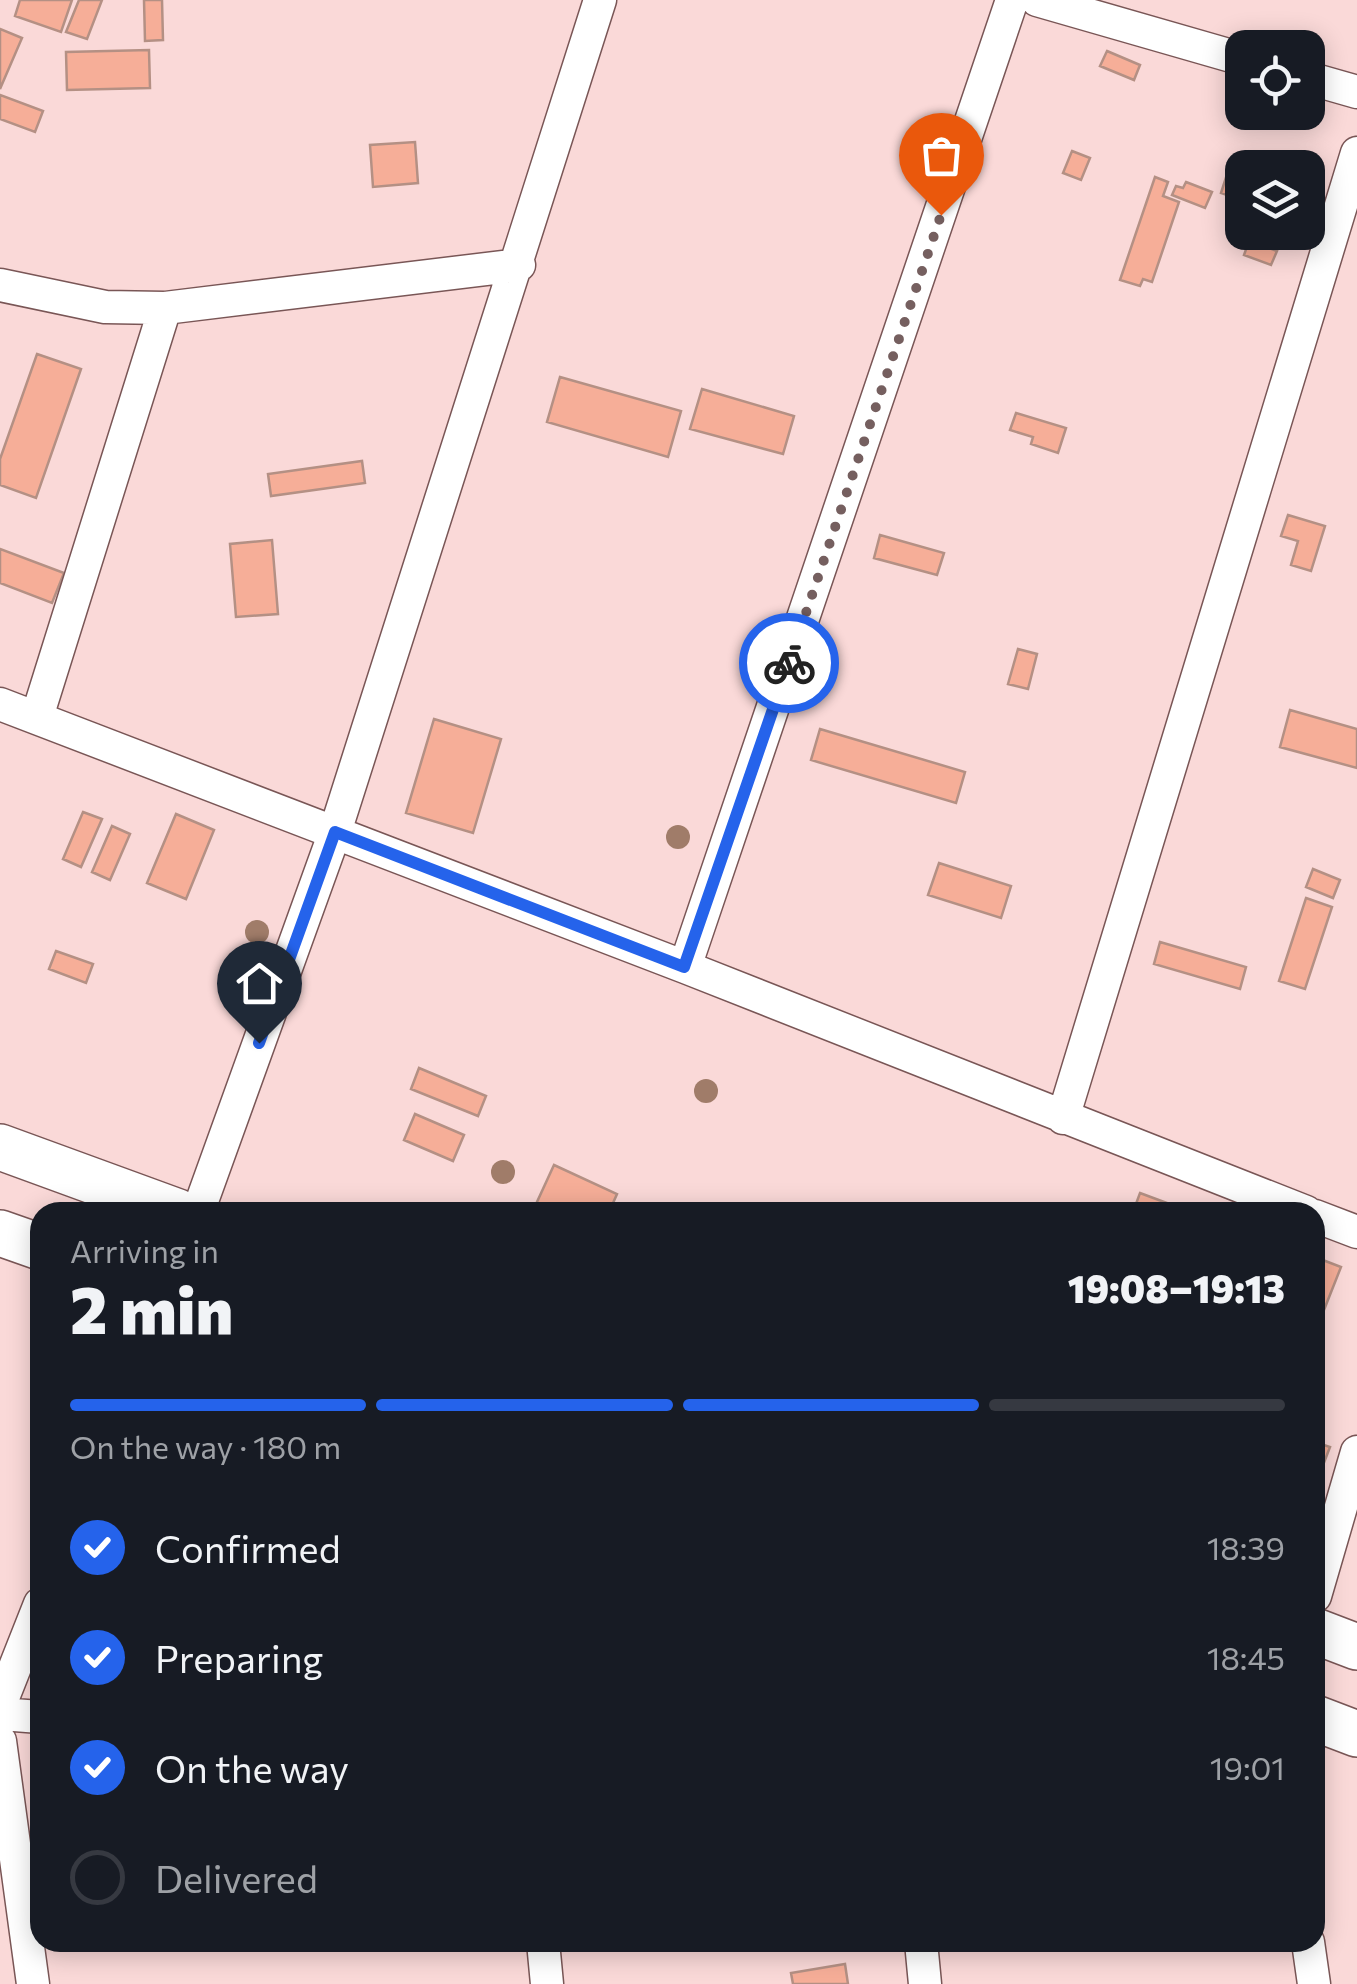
<!DOCTYPE html>
<html lang="en">
<head>
<meta charset="utf-8">
<style>
	:root { --surface:#171b24; --page:#20242c; --text:#f1f3f6; --muted:#9ea1a6; --line:#363941; --accent:#2563eb }
	body { margin:0; font-family:Commissioner,sans-serif; background:var(--page); color:var(--text); height:100vh; display:flex; flex-direction:column; font-size:38px; white-space:nowrap }
	* { box-sizing:border-box; margin:0 }
	p { font-size:32px; color:var(--muted) }
	.icon { flex:none; width:55px; height:55px; fill:none; stroke:currentColor; stroke-width:2; stroke-linecap:round; stroke-linejoin:round }
	.map { position:relative; flex:1; overflow:hidden }
	.drawer { position:absolute; left:30px; top:1202px; width:1295px; height:750px; display:flex; flex-direction:column; background:var(--surface); border-radius:30px; box-shadow:0 5px 25px #0003 }
	.drawer>* { flex:none }
	.buttons { position:absolute; left:1225px; top:30px; display:grid; gap:20px }
	.buttons a { display:grid; place-items:center; width:100px; height:100px; border-radius:20px; background:var(--surface); box-shadow:0 5px 25px #0003; font-size:50px }
	.pin { position:absolute; display:grid; place-items:center; width:85px; height:85px; color:#fff; margin:-102px -42px; border-radius:50% 50% 50% 0; rotate:-45deg; box-shadow:0 0 10px #0007 }
	.pin .icon { rotate:45deg }
	.courier { position:absolute; display:grid; place-items:center; width:100px; height:100px; margin:-50px; border:8px solid #2563eb; border-radius:50%; background:#fff; color:#222; box-shadow:0 2px 12px #0007 }
	.overview em { font-style:normal; font-weight:800 }
	.overview div { display:flex; flex-direction:column-reverse }
	.overview { display:flex; align-items:center; justify-content:space-between; height:170px; padding:0 40px }
	h1 { font-size:65px; font-weight:800; line-height:75px }
	.bar { display:grid; grid-template-columns:repeat(4,1fr); gap:15px 10px; align-content:center; height:120px; padding:0 40px }
	.bar i { height:12px; border-radius:8px; background:var(--line) }
	.bar .selected { background:var(--accent) }
	.bar p { grid-column:span 4 }
	ol { padding:0 40px; list-style:none }
	li { display:flex; align-items:center; gap:30px; height:110px }
	li p { margin-inline-start:auto }
	li .icon { padding:10px; border-radius:50%; background:var(--accent); color:#fff; stroke-width:4 }
	li:last-child { color:var(--muted) }
	li i { width:55px; height:55px; border:5px solid var(--line); border-radius:50% }
	.map>svg:first-child { display:block }
	.building { fill:#f6ae98; stroke:#b49084; stroke-width:2.5 }
	.lines { fill:none; stroke-linecap:round; stroke-linejoin:round }
	.minor-casing { stroke:#795656; stroke-width:35 }
	.secondary-casing { stroke:#795656; stroke-width:48 }
	.minor { stroke:#fff; stroke-width:32 }
	.secondary { stroke:#fff; stroke-width:45 }
	.tree { fill:#a07c69 }
	.done { stroke:#755f5f; stroke-width:10; stroke-dasharray:0 18 }
	.route { stroke:#2563eb; stroke-width:12 }
</style>
</head>
<body>
<div class="map">
<svg width="1357" height="1984" viewBox="0 0 1357 1984">
	<rect width="100%" height="100%" fill="#fad9d8"/>
	<path class="building" d="M 20,0 L 72,0 L 61,32 L 15,16 Z
		M 79,0 L 102,0 L 87,39 L 66,32 Z
		M 144,0 L 162,0 L 163,40 L 145,41 Z
		M 0,29 L 22,38 L 0,89 Z
		M 149,50 L 150,88 L 67,90 L 66,52 Z
		M 1107,51 L 1140,65 L 1134,80 L 1100,66 Z
		M 0,95 L 43,111 L 35,132 L 0,119 Z
		M 415,142 L 418,183 L 373,187 L 370,145 Z
		M 1072,151 L 1090,158 L 1081,180 L 1063,173 Z
		M 1229,168 L 1242,172 L 1242,200 L 1221,193 Z
		M 1155,177 L 1168,182 L 1163,196 L 1179,202 L 1152,282 L 1143,279 L 1140,286 L 1120,280 Z
		M 1186,182 L 1212,192 L 1205,208 L 1172,195 L 1176,186 L 1183,188 Z
		M 1308,193 L 1325,198 L 1318,223 L 1308,220 Z
		M 1249,241 L 1277,251 L 1271,265 L 1244,255 Z
		M 37,354 L 81,369 L 36,498 L 0,485 L 0,459 Z
		M 560,377 L 681,411 L 668,457 L 547,422 Z
		M 702,389 L 794,416 L 783,454 L 690,429 Z
		M 1016,413 L 1066,428 L 1058,453 L 1031,444 L 1033,437 L 1010,430 Z
		M 362,461 L 365,483 L 271,496 L 268,474 Z
		M 1288,515 L 1325,526 L 1311,571 L 1291,565 L 1298,541 L 1281,536 Z
		M 880,535 L 944,553 L 937,575 L 874,558 Z
		M 272,540 L 278,614 L 236,617 L 230,544 Z
		M 0,549 L 64,573 L 52,603 L 0,583 Z
		M 1018,649 L 1037,654 L 1028,689 L 1008,684 Z
		M 1290,710 L 1357,729 L 1357,768 L 1280,747 Z
		M 434,719 L 501,739 L 473,833 L 406,813 Z
		M 820,729 L 965,772 L 956,803 L 811,760 Z
		M 83,812 L 102,819 L 81,867 L 63,859 Z
		M 176,814 L 214,830 L 186,899 L 147,883 Z
		M 112,826 L 130,834 L 110,880 L 92,872 Z
		M 939,863 L 1011,886 L 1001,918 L 928,895 Z
		M 1313,869 L 1340,880 L 1333,898 L 1306,887 Z
		M 1306,898 L 1332,907 L 1305,989 L 1279,981 Z
		M 1160,942 L 1246,967 L 1240,989 L 1154,964 Z
		M 56,951 L 93,964 L 86,983 L 49,969 Z
		M 419,1068 L 486,1096 L 478,1116 L 411,1089 Z
		M 415,1114 L 464,1135 L 453,1161 L 404,1140 Z
		M 554,1165 L 617,1194 L 609,1212 L 559,1212 L 537,1202 Z
		M 1140,1193 L 1191,1212 L 1133,1212 Z
		M 1315,1257 L 1341,1267 L 1320,1320 L 1315,1318 Z
		M 1315,1442 L 1330,1447 L 1315,1486 Z
		M 845,1964 L 848,1984 L 793,1984 L 791,1973 Z"/>
	<g class="lines">
		<g class="minor-casing">
			<path id="minor" d="M 1037,0 L 1242,59
				M 1308,78 L 1357,92
				M 0,285 L 105,307 L 165,308 L 519,265
				M 0,704 L 685,967 L 1306,1212
				M 37,717 L 165,308
				M 685,967 L 1012,0
				M 1063,1118 L 1357,153
				M 198,1212 L 335,832 L 600,0
				M 1315,1216 L 1357,1232
				M 1315,1596 L 1357,1452
				M 0,1705 L 40,1604
				M 0,1714 L 40,1717
				M 0,1741 L 33,1984
				M 543,1942 L 547,1984
				M 921,1942 L 925,1984
				M 1308,1942 L 1314,1984"/>
		</g>
		<g class="secondary-casing">
			<path id="secondary" d="M 0,1147 L 178,1212
				M 0,1233 L 40,1247
				M 1315,1631 L 1357,1647
				M 1315,1718 L 1357,1734"/>
		</g>
		<use href="#minor" class="minor"/>
		<use href="#secondary" class="secondary"/>
	</g>
	<g class="tree">
		<circle cx="678" cy="837" r="12"/>
		<circle cx="257" cy="932" r="12"/>
		<circle cx="706" cy="1091" r="12"/>
		<circle cx="503" cy="1172" r="12"/>
	</g>
	<g class="lines">
		<path class="done" d="M 789,663 L 941,215"/>
		<path class="route" d="M 259,1043 L 335,832 L 684,967 L 789,663"/>
	</g>
</svg>
<div class="buttons">
<a><svg class="icon" aria-label="locate" viewBox="0 0 24 24"><circle cx="12" cy="12" r="6"/><path d="M12 2v4M12 18v4M2 12h4M18 12h4"/></svg></a>
<a><svg class="icon" aria-label="layers" viewBox="0 0 24 24"><path d="M12 4l9 5-9 5-9-5zM3 14l9 5 9-5"/></svg></a>
</div>
<div class="pin" style="left:941px;top:215px;background:#ea580c"><svg class="icon" aria-label="bag" viewBox="0 0 24 24"><path d="M5 8h14l-1 12H6zM9 8a3 3 0 0 1 6 0"/></svg></div>
<div class="pin" style="left:259px;top:1043px;background:#1f2937"><svg class="icon" aria-label="home" viewBox="0 0 24 24"><path d="M3 11l9-7 9 7M6 9v11h12V9"/></svg></div>
<div class="courier" style="left:789px;top:663px"><svg class="icon" aria-label="bike" viewBox="0 0 24 24"><circle cx="6" cy="16" r="4"/><circle cx="18" cy="16" r="4"/><path d="M6 16l4-8h5l3 8M10 8l3 8H6M13 5h3"/></svg></div>
<section class="drawer">
<div class="overview"><div><h1>2 min</h1><p>Arriving in</p></div><em>19:08–19:13</em></div>
<div class="bar"><i class="selected"></i><i class="selected"></i><i class="selected"></i><i></i><p>On the way · 180 m</p></div>
<ol>
<li><svg class="icon" aria-label="check" viewBox="0 0 24 24"><path d="M5 12l5 5 9-10"/></svg>Confirmed<p>18:39</p></li>
<li><svg class="icon" aria-label="check" viewBox="0 0 24 24"><path d="M5 12l5 5 9-10"/></svg>Preparing<p>18:45</p></li>
<li><svg class="icon" aria-label="check" viewBox="0 0 24 24"><path d="M5 12l5 5 9-10"/></svg>On the way<p>19:01</p></li>
<li><i></i>Delivered</li>
</ol>
</section>
</div>
</body>
</html>
